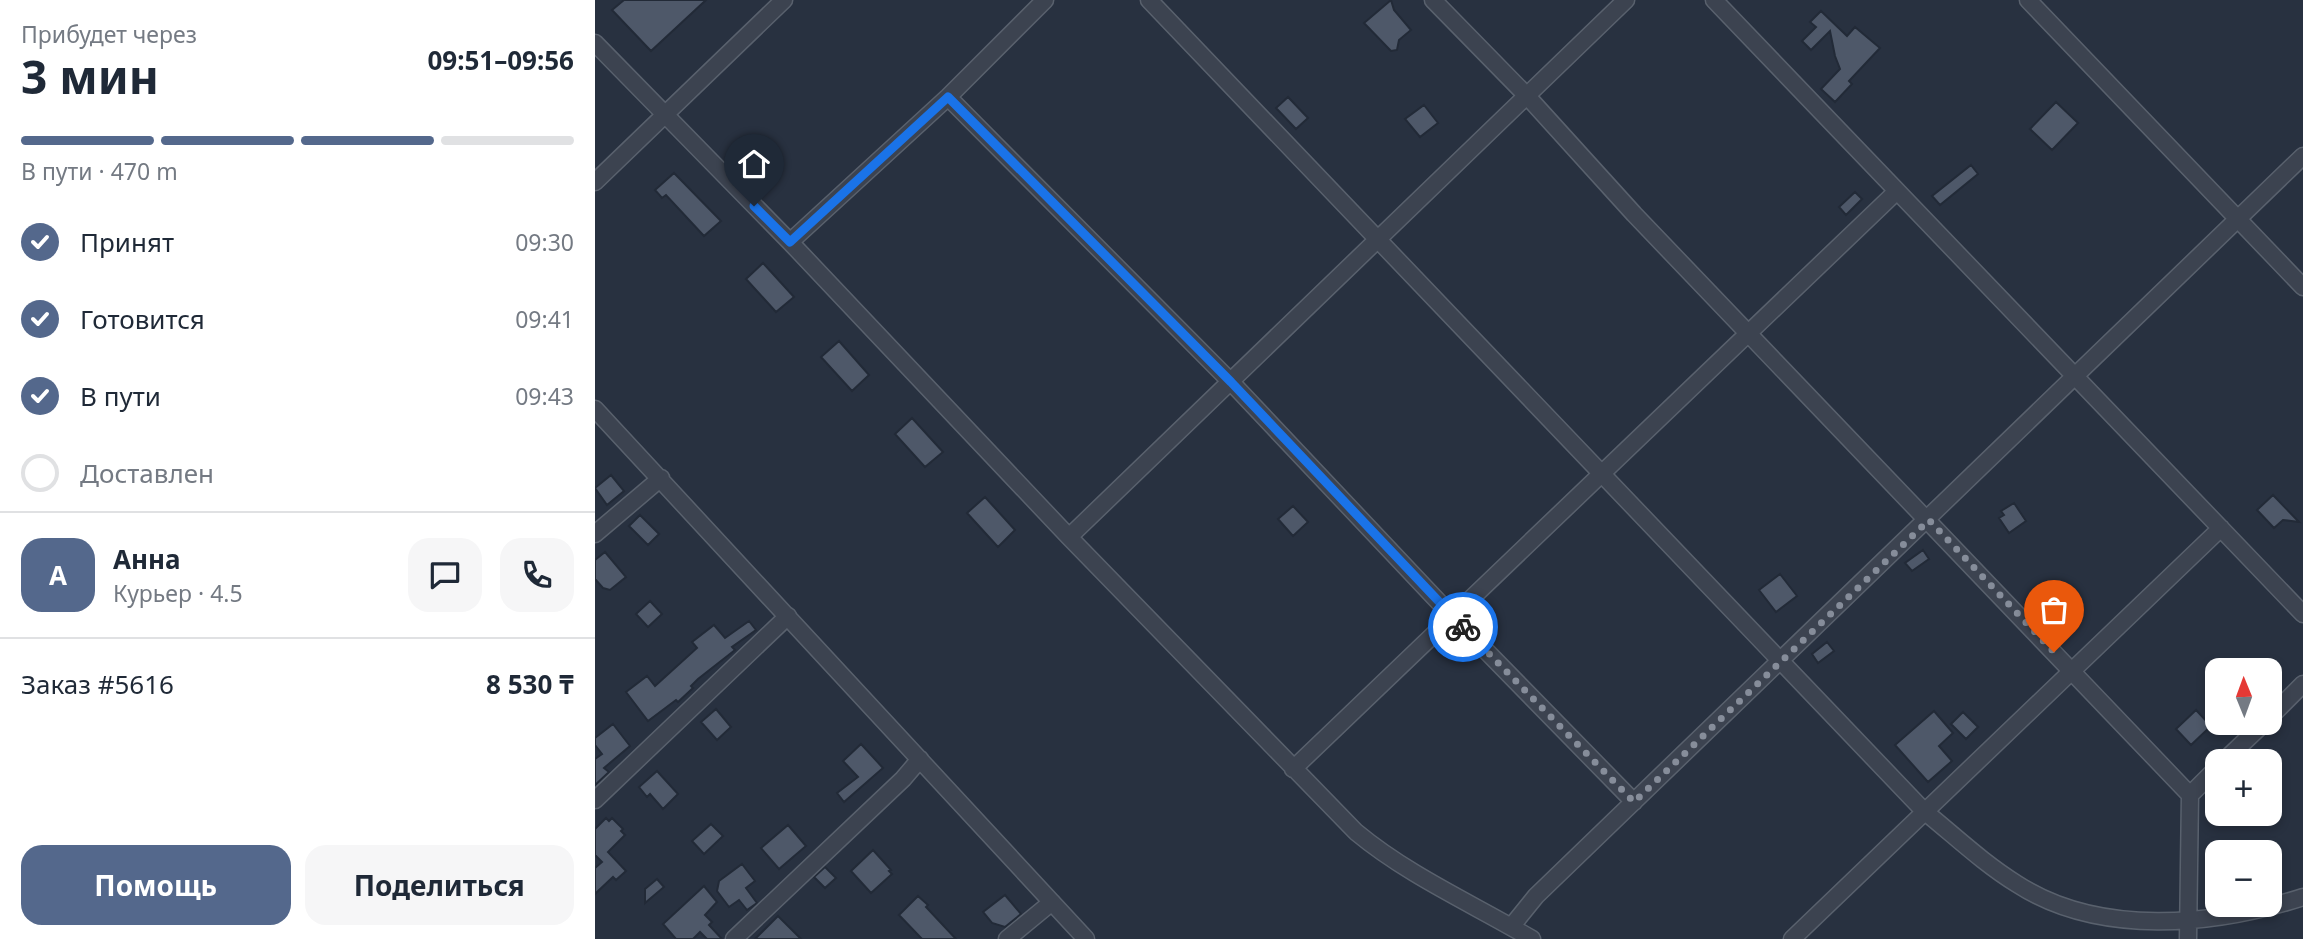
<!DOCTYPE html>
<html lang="ru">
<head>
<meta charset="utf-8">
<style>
	:root { --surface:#fff; --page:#f6f6f7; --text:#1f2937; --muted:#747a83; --line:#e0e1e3; --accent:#54688c }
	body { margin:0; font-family:"Noto Sans",sans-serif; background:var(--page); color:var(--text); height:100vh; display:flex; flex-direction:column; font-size:26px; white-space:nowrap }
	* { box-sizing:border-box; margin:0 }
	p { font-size:23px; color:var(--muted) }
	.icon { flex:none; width:38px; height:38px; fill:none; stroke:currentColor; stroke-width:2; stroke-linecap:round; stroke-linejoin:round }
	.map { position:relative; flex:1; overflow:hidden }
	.sheet { display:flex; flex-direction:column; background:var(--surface); width:595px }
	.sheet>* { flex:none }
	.needle { width:46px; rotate:359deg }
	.fabs { position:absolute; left:1610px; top:658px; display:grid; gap:14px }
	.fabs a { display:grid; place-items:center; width:77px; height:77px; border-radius:14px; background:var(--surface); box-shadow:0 4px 10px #0003; font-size:35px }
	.pin { position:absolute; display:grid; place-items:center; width:60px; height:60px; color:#fff; margin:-72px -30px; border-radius:50% 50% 50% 0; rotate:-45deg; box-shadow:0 0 7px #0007 }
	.pin .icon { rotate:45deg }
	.courier { position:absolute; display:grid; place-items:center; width:70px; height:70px; margin:-35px; border:5px solid #1a73e8; border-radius:50%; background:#fff; color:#222; box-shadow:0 2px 9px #0007 }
	.head em { font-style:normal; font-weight:700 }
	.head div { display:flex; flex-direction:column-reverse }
	.head { display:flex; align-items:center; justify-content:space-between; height:119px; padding:0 21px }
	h1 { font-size:46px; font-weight:700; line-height:52px }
	.bar { display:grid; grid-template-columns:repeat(4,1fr); gap:10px 7px; align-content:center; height:84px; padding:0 21px }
	.bar i { height:9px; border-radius:5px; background:var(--line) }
	.bar .on { background:var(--accent) }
	.bar p { grid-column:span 4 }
	.line { display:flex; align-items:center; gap:18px; padding:0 21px; border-top:2px solid var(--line) }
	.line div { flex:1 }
	.round { display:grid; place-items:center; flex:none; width:74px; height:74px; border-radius:21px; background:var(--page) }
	ol { padding:0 21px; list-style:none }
	li { display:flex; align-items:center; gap:21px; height:77px }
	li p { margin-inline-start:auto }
	li .icon { padding:7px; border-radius:50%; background:var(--accent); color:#fff; stroke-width:4 }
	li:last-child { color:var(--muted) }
	li i { width:38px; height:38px; border:4px solid var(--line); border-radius:50% }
	.cta { display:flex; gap:14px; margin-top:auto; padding:14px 21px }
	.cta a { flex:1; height:80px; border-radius:21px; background:var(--accent); color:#fff; font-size:28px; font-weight:700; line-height:80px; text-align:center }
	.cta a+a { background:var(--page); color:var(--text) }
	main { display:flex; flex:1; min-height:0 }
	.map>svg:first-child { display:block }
	.building { fill:#4e5869; stroke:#222a37; stroke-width:2 }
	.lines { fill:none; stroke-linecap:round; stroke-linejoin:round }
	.minor-casing { stroke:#59616d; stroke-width:19 }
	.minor { stroke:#3c4350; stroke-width:16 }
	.done { stroke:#868d9a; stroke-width:7; stroke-dasharray:0 12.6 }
	.route { stroke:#1a73e8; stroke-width:9 }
</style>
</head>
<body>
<main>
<section class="sheet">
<div class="head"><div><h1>3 мин</h1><p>Прибудет через</p></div><em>09:51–09:56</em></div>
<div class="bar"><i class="on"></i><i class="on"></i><i class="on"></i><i></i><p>В пути · 470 m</p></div>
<ol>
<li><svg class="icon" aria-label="check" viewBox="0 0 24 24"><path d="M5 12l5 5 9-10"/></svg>Принят<p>09:30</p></li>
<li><svg class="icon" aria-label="check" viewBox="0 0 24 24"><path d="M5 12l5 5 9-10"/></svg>Готовится<p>09:41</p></li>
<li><svg class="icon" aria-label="check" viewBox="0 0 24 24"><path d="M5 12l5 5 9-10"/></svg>В пути<p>09:43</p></li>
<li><i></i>Доставлен</li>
</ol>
<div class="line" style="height:126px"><b class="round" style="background:var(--accent);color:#fff">А</b><div><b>Анна</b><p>Курьер · 4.5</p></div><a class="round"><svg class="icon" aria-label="chat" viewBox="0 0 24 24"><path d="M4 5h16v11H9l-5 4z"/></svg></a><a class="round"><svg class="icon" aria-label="phone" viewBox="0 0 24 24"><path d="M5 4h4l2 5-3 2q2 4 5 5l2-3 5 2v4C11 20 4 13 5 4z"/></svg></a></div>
<div class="line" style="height:91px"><div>Заказ #5616</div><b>8 530 ₸</b></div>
<div class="cta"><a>Помощь</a><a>Поделиться</a></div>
</section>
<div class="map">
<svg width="1708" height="939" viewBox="0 0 1708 939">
	<rect width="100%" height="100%" fill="#283140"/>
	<path class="building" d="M 29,0 L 111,0 L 56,51 L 17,10 Z
		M 796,0 L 799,10 L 816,30 L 804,40 L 802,50 L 796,51 L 769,23 Z
		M 1226,11 L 1252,36 L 1260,27 L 1285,48 L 1254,81 L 1257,84 L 1240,102 L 1226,89 L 1245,69 L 1240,56 L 1235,31 L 1216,50 L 1207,41 L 1221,27 L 1215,22 Z
		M 693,97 L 713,118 L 701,129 L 681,108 Z
		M 1461,102 L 1483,123 L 1457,150 L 1435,129 Z
		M 829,105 L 843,123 L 825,137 L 810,119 Z
		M 1376,165 L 1383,174 L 1345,205 L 1337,196 Z
		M 79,173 L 126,221 L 109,236 L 71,195 L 67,198 L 60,190 Z
		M 1260,192 L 1267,199 L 1251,215 L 1244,207 Z
		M 168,263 L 199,297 L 181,312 L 151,279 Z
		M 244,341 L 274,375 L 257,391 L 226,357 Z
		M 317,418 L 348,452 L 330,467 L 300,434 Z
		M 16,475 L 29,491 L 12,505 L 0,488 Z
		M 1678,495 L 1704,522 L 1688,520 L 1679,528 L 1662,510 Z
		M 390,497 L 420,530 L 403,547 L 372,513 Z
		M 1419,503 L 1431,521 L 1414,533 L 1404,518 L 1409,515 L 1406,511 Z
		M 698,506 L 713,522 L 698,536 L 683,519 Z
		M 45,515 L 64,534 L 53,545 L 34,526 Z
		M 1328,550 L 1334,559 L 1317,571 L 1310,563 Z
		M 10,552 L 31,577 L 15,590 L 8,588 L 0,579 L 0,560 Z
		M 1185,574 L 1202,596 L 1181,612 L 1164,590 Z
		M 55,601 L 67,614 L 53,627 L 41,614 Z
		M 154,621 L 161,630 L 137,647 L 140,650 L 103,679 L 96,686 L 98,688 L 83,702 L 81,700 L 53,721 L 31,692 L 52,676 L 60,686 L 102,648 L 97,642 L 119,625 L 130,638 Z
		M 1232,642 L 1239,651 L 1223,663 L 1217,654 Z
		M 121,709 L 136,727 L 122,740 L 106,722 Z
		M 1601,710 L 1616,726 L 1596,745 L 1581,729 Z
		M 1339,711 L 1358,733 L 1344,746 L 1357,761 L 1333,782 L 1300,745 Z
		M 1368,712 L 1383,727 L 1371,739 L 1356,724 Z
		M 18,724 L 35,746 L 9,768 L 14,772 L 0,785 L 0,759 L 7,754 L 0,745 L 0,738 Z
		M 266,744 L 288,768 L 249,802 L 242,793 L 263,777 L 248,761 Z
		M 62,771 L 83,794 L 68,809 L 55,794 L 52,797 L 44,787 Z
		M 11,818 L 14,821 L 17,818 L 28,829 L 26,831 L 30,835 L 13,852 L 31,871 L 21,880 L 18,877 L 0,894 L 0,868 L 7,862 L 0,855 L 0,829 Z
		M 116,824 L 128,836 L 109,854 L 97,841 Z
		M 193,825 L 211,846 L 184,869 L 166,848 Z
		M 278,850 L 296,870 L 294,871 L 297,874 L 276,893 L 256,871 Z
		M 147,864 L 160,881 L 151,888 L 162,903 L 152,910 L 144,900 L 134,907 L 122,891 L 124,881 Z
		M 230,867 L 241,878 L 230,888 L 219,877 Z
		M 62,879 L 69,887 L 50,903 L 50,889 Z
		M 109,886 L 122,902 L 110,915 L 117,922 L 114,925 L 127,939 L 112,939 L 105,932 L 98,939 L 81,939 L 68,924 Z
		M 410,895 L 426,914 L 410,927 L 397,923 L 388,912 Z
		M 323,896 L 333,905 L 331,907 L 361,939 L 327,939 L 304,915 Z
		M 183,916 L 206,939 L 160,939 Z"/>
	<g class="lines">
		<g class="minor-casing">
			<path id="minor" d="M 554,0 L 1329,811 C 1360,836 1388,863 1422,884 C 1504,937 1619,926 1708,897
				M 838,0 L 932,96 L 1039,214 L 1595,795 L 1593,939
				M 1119,0 L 1708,614
				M 1433,0 L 1708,287
				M 0,43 L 195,242 L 474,537 L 761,832 C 814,876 878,904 937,939
				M 353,97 L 636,382 L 856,615 L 1039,802
				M 0,182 L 189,0
				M 195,242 L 353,97 L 450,0
				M 0,409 L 491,939
				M 0,534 L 66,478
				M 474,537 L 1031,0
				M 1675,717 L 1708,684
				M 1629,761 L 1669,723
				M 698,769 L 1302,191
				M 1595,795 L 1622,768
				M 0,800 L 193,616
				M 916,927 L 941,896 L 1708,156
				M 139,939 L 308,779 L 325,759
				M 412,939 L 457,902
				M 1197,939 L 1626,528"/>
		</g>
		<use href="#minor" class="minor"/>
	</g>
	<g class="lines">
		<path class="done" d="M 868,627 L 1039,802 L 1334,520 L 1459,652"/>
		<path class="route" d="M 159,206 L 195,242 L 353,97 L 636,382 L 868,627"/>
	</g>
</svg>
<div class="fabs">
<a><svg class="needle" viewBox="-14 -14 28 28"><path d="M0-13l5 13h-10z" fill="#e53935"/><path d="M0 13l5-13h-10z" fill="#747a83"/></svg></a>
<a>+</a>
<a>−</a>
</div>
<div class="pin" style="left:1459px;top:652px;background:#ea580c"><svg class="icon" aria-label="bag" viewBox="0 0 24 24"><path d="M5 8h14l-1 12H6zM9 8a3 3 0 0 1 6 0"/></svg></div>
<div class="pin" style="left:159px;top:206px;background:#1f2937"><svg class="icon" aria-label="home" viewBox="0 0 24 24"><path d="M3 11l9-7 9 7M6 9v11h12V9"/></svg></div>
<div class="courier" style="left:868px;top:627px"><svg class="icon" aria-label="bike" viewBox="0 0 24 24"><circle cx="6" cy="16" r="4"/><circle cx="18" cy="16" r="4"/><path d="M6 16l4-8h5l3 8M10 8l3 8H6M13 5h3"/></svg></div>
</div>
</main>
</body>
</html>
